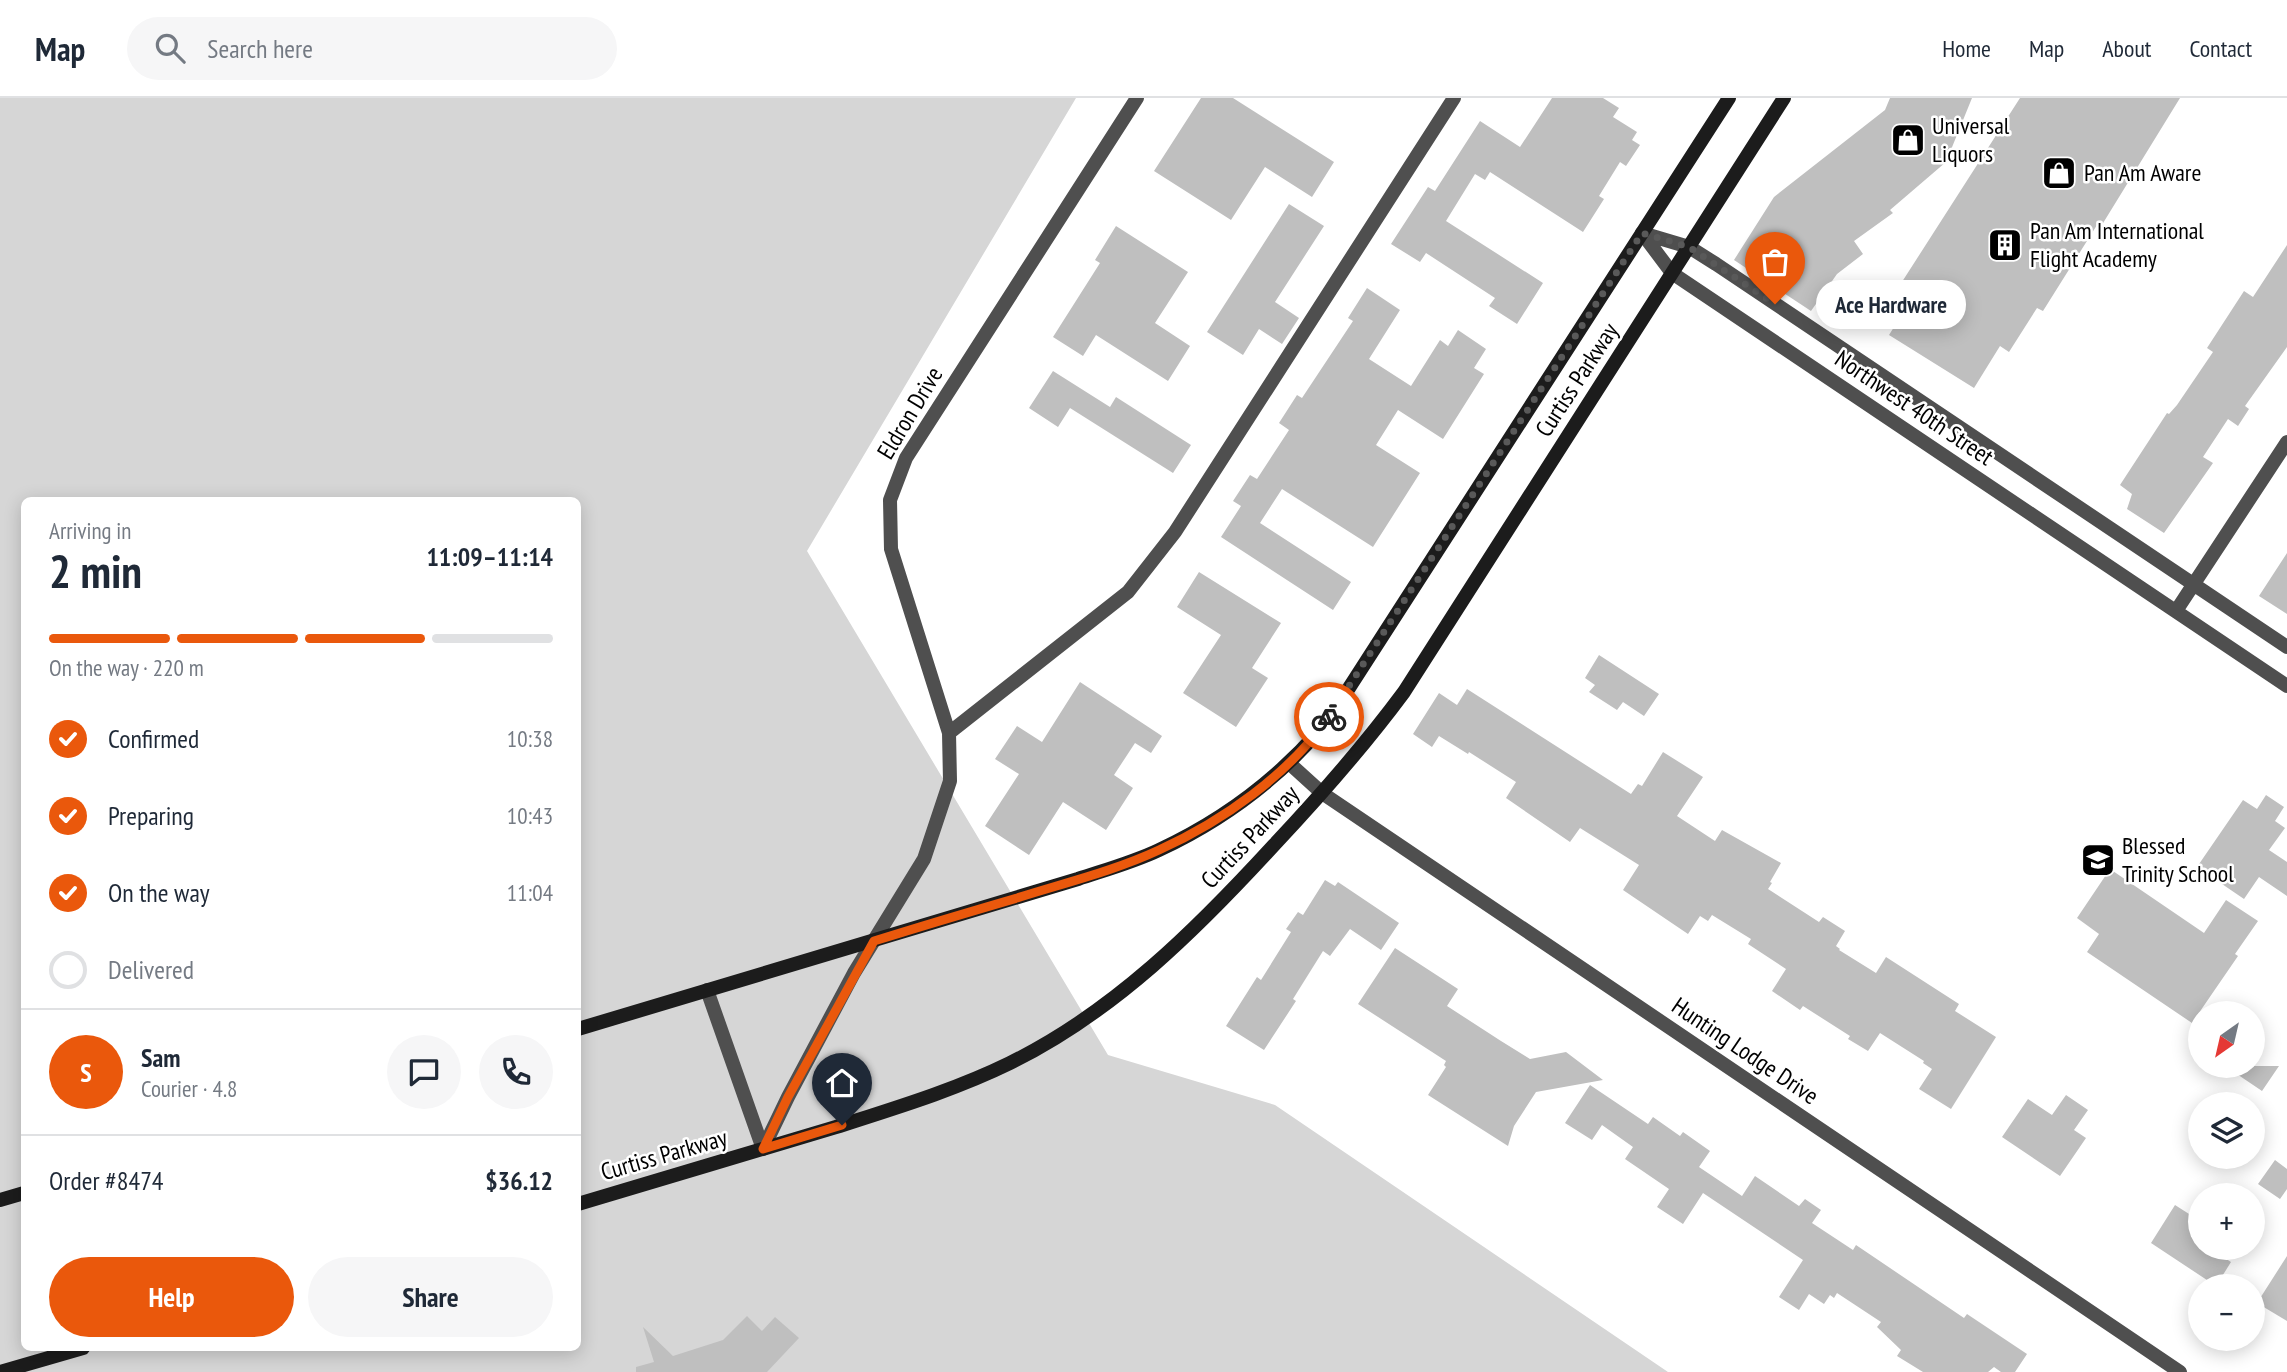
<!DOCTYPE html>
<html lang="en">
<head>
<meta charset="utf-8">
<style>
	:root { --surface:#fff; --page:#f6f6f7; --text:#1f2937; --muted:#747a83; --line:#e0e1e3; --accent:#ea580c }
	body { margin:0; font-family:"PT Sans Narrow",sans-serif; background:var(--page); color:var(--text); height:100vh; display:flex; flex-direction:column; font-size:26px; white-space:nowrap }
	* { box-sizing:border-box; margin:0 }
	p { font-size:23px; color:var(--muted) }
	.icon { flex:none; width:38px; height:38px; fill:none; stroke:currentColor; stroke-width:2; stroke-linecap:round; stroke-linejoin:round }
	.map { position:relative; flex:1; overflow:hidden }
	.side { position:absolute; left:21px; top:399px; width:560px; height:854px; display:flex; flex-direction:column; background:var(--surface); border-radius:10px; box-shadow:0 4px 18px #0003 }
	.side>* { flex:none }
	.needle { width:46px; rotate:214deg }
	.fabs { position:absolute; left:2188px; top:903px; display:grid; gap:14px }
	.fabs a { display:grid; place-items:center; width:77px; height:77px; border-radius:50%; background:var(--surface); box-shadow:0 4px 18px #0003; font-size:35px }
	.pin { position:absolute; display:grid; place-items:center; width:60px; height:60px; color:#fff; margin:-72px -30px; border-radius:50% 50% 50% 0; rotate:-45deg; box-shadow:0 0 7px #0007 }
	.pin .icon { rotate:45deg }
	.courier { position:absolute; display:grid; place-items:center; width:70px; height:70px; margin:-35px; border:5px solid #ea580c; border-radius:50%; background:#fff; color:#222; box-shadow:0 2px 9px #0007 }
	.bubble { position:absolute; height:49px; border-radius:24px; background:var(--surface); box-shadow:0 4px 18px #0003; font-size:23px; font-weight:800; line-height:49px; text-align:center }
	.summary em { font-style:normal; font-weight:800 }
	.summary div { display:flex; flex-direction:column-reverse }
	.summary { display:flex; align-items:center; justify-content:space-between; height:119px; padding:0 28px }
	h1 { font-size:46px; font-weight:800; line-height:52px }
	.bar { display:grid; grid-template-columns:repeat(4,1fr); gap:10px 7px; align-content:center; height:84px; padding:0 28px }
	.bar i { height:9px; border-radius:5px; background:var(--line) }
	.bar .active { background:var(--accent) }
	.bar p { grid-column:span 4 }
	.line { display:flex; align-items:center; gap:18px; padding:0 28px; border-top:2px solid var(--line) }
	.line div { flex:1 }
	.round { display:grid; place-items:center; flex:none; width:74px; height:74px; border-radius:37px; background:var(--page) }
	ol { padding:0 28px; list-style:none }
	li { display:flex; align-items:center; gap:21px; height:77px }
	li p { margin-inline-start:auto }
	li .icon { padding:7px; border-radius:50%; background:var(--accent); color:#fff; stroke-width:4 }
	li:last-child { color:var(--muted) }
	li i { width:38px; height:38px; border:4px solid var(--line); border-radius:50% }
	.primary-button { display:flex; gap:14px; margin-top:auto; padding:14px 28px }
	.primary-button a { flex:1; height:80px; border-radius:42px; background:var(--accent); color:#fff; font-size:28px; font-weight:800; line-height:80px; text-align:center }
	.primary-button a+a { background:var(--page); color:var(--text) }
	header { display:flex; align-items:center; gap:42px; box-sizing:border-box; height:98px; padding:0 35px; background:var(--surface); border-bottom:2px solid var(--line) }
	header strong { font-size:33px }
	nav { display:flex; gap:38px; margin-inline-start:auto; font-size:24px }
	.search { width:490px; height:63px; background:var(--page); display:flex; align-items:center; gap:18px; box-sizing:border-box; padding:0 24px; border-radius:38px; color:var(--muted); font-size:26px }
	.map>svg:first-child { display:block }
	.green { fill:#d6d6d6; fill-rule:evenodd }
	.building { fill:#bfbfbf }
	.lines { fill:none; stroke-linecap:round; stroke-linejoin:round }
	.minor { stroke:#4f4f4f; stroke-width:14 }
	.secondary { stroke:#1c1c1c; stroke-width:14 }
	.done { stroke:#595959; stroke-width:7; stroke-dasharray:0 12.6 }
	.route { stroke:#ea580c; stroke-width:9 }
	.labels { text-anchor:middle; stroke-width:5; stroke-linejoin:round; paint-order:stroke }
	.poi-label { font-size:24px; fill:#000; stroke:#fff; text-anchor:start }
	.street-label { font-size:24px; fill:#000; stroke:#fff }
</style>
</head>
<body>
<header>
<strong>Map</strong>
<div class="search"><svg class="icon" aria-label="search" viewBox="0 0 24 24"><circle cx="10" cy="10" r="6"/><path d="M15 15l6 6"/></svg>Search here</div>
<nav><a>Home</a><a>Map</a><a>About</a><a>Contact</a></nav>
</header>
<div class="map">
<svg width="2287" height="1274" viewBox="0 0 2287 1274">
	<rect width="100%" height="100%" fill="#fff"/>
	<path class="green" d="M 0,0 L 1076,0 L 807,453 L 1108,957 L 1275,1007 L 1668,1274 L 0,1274 ZM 24,402 L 578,402 L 578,1250 L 24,1250 Z"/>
	<path class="building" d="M 1201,0 L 1233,0 L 1334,64 L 1312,99 L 1265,69 L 1231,122 L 1154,73 Z
		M 1552,0 L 1603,0 L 1619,10 L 1613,19 L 1637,34 L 1632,42 L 1640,47 L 1626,68 L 1620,64 L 1599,98 L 1604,101 L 1583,134 L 1490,74 L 1485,82 L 1475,76 L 1446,123 L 1543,185 L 1517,226 L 1489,208 L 1495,200 L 1426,155 L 1420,164 L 1391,146 L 1428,89 L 1435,93 L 1480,23 L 1520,49 Z
		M 1890,0 L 1972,0 L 1946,64 L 1890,112 L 1893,115 L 1854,143 L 1863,156 L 1837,176 L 1811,213 L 1734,162 L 1774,99 L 1885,12 Z
		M 2020,0 L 2180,0 L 2100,130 L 2097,127 L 2043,213 L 2037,210 L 2009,254 L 2000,248 L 1974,290 L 1889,237 L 1906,210 L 1891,201 Z
		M 1289,106 L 1324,128 L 1275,204 L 1299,220 L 1282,246 L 1259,231 L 1243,257 L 1207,234 Z
		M 1116,128 L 1188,174 L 1155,225 L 1190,248 L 1168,283 L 1096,237 L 1083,258 L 1053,239 L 1100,165 L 1095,162 Z
		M 2287,147 L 2287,249 L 2245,308 L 2249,311 L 2238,328 L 2228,321 L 2203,359 L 2213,365 L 2164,435 L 2127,411 L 2132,396 L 2120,387 L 2167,315 L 2169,316 L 2177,307 L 2213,254 L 2207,250 L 2244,193 L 2253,199 Z
		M 1367,190 L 1400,212 L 1369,261 L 1411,288 L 1440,242 L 1448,248 L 1458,232 L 1486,251 L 1474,270 L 1484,276 L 1443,341 L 1398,312 L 1376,347 L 1420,375 L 1373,449 L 1282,391 L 1260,425 L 1351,484 L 1333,512 L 1221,439 L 1241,408 L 1233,403 L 1250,377 L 1257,381 L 1289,332 L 1279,325 L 1297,297 L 1302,300 L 1353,223 L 1348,220 Z
		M 1053,273 L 1110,309 L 1116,299 L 1191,347 L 1173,375 L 1070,310 L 1058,329 L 1029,310 Z
		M 2287,455 L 2287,516 L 2259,498 Z
		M 1199,474 L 1281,525 L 1252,570 L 1268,580 L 1236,629 L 1183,595 L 1221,537 L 1177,509 Z
		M 1599,557 L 1659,596 L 1644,618 L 1623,604 L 1617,612 L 1589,594 L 1595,587 L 1585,580 Z
		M 1080,584 L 1162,638 L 1151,655 L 1135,645 L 1114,677 L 1133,690 L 1106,732 L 1063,704 L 1029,757 L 985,728 L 1019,676 L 995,661 L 1017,628 L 1042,644 Z
		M 1467,591 L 1631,696 L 1638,686 L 1642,688 L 1663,654 L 1703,679 L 1677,718 L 1715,743 L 1722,732 L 1781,765 L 1770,784 L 1772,785 L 1768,791 L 1819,824 L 1823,819 L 1845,833 L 1836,848 L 1840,851 L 1839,852 L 1876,875 L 1886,859 L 1959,906 L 1955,913 L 1996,939 L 1951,1011 L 1919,991 L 1932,971 L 1923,965 L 1924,963 L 1880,935 L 1868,953 L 1848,941 L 1850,938 L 1803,908 L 1800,912 L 1772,893 L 1786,871 L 1748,846 L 1751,841 L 1712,817 L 1708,823 L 1700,818 L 1688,836 L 1623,792 L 1639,767 L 1580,730 L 1570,744 L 1506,700 L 1516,684 L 1469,654 L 1468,656 L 1439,638 L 1432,649 L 1413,636 L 1439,595 L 1457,607 Z
		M 2266,697 L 2284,709 L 2275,723 L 2285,730 L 2269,752 L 2287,764 L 2287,798 L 2259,779 L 2244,801 L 2197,769 L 2243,702 L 2257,711 Z
		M 2110,771 L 2204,835 L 2226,802 L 2258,823 L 2235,856 L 2238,858 L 2192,925 L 2087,854 L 2099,836 L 2077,820 Z
		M 1325,782 L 1335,788 L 1338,784 L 1399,825 L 1381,852 L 1350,831 L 1330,858 L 1323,853 L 1293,901 L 1296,903 L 1264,952 L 1226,928 L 1257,879 L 1261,882 L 1291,834 L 1286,831 L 1298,814 L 1303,817 Z
		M 1395,850 L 1458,891 L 1447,908 L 1501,943 L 1530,961 L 1566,954 L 1603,982 L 1536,994 L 1514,1028 L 1508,1048 L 1428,997 L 1446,969 L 1444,967 L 1446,963 L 1358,906 Z
		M 2225,968 L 2279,968 L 2262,993 Z
		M 1590,987 L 1648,1026 L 1653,1019 L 1680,1038 L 1683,1034 L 1710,1053 L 1699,1069 L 1742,1098 L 1755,1078 L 1799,1108 L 1805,1101 L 1821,1112 L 1812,1125 L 1853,1152 L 1856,1147 L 1964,1220 L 1967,1216 L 2027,1256 L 2015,1274 L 2001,1274 L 1994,1269 L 1988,1274 L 1923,1274 L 1897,1258 L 1901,1252 L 1877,1229 L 1881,1224 L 1837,1195 L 1834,1200 L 1830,1197 L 1824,1206 L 1809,1196 L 1799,1212 L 1779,1199 L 1803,1162 L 1703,1095 L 1683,1126 L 1657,1109 L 1669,1091 L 1625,1061 L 1633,1049 L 1602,1027 L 1592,1042 L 1565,1025 Z
		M 2066,997 L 2088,1012 L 2074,1032 L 2086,1040 L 2060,1078 L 2002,1039 L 2028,1001 L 2052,1017 Z
		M 2275,1062 L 2287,1071 L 2287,1091 L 2280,1101 L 2258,1086 Z
		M 2175,1107 L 2200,1123 L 2200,1150 L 2209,1150 L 2231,1164 L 2216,1188 L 2151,1145 Z
		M 2287,1158 L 2287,1223 L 2257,1205 Z
		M 747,1218 L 762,1233 L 775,1219 L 799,1240 L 767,1274 L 636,1274 L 636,1269 L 654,1264 L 643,1229 L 673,1258 L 723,1242 Z"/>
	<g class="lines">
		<path class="minor" d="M 1642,135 L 1672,175 L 2287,588
			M 1642,135 L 1689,149 L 1716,166 L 2287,549
			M 2176,513 L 2287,344
			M 949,635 L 1128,494 L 1175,434 L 1454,0
			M 1289,665 L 1322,695 L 2180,1274
			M 707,892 L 763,1051
			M 763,1051 L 788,999 L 854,875 L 924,761 L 950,683 L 949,635 L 891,451 L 890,402 L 906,360 L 1137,0"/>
		<path class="secondary" d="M 578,931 L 1078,781 C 1105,772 1134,764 1159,752 C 1219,724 1274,684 1318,634 C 1330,620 1339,604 1349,590 L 1729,0
			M 0,1102 L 24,1095
			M 578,1106 C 664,1080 750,1055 836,1029 C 895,1010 955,992 1010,965 C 1114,914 1197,831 1274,747 C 1320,698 1364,648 1404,594 L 1784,0
			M 0,1274 L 83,1250"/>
	</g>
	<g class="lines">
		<path class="done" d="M 1329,619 L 1642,135 L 1689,149 L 1775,206"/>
		<path class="route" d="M 842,1027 L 763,1051 L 788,999 L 874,843 C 922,828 969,814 1017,800 C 1064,785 1114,773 1159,752 C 1223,723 1288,677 1329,619"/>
	</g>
	<defs>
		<g id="shop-square" transform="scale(1.75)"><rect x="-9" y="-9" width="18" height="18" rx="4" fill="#000" stroke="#fff"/><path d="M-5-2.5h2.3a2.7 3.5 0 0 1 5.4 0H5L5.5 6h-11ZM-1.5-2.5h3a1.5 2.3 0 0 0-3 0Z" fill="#fff"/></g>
		<g id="building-square" transform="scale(1.75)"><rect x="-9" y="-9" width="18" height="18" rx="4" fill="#000" stroke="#fff"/><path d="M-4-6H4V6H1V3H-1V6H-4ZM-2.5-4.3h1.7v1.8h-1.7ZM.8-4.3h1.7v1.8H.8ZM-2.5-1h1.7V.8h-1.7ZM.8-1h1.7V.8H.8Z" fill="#fff"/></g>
		<g id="school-square" transform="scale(1.75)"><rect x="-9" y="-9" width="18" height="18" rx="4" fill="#000" stroke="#fff"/><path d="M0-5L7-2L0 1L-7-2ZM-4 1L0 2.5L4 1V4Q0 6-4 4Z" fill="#fff"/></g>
	</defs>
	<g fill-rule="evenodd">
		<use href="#shop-square" x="1908" y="42"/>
		<use href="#shop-square" x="2059" y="75"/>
		<use href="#building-square" x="2005" y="147"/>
		<use href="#school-square" x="2098" y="762"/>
	</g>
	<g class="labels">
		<g class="poi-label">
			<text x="1932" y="36">Universal<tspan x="1932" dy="28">Liquors</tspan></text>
			<text x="2084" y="83">Pan Am Aware</text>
			<text x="2030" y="141">Pan Am International<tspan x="2030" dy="28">Flight Academy</tspan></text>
			<text x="2122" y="756">Blessed<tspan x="2122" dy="28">Trinity School</tspan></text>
		</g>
		<g class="street-label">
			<text transform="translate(1577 282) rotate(-57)" y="8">Curtiss Parkway</text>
			<text transform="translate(1914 310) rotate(34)" y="8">Northwest 40th Street</text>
			<text transform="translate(910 315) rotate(-59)" y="8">Eldron Drive</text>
			<text transform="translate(1250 739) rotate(-47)" y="8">Curtiss Parkway</text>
			<text transform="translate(1745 953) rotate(34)" y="8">Hunting Lodge Drive</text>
			<text transform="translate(664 1057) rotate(-16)" y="8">Curtiss Parkway</text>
		</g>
	</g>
</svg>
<div class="fabs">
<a><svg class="needle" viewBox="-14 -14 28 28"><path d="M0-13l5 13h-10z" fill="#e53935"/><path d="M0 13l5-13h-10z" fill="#747a83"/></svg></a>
<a><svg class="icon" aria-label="layers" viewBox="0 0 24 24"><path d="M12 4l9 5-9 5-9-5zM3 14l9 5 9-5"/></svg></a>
<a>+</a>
<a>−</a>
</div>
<div class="pin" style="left:1775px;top:206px;background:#ea580c"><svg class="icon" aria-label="bag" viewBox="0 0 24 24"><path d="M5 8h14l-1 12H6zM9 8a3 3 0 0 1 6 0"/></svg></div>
<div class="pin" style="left:842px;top:1027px;background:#1f2937"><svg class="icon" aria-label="home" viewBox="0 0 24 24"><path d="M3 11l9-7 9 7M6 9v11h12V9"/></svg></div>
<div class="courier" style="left:1329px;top:619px"><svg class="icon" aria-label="bike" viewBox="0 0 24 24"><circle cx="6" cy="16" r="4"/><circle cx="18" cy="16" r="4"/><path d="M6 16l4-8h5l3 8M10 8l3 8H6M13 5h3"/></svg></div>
<div class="bubble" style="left:1816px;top:182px;width:150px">Ace Hardware</div>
<section class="side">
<div class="summary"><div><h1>2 min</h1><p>Arriving in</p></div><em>11:09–11:14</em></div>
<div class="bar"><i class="active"></i><i class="active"></i><i class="active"></i><i></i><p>On the way · 220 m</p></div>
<ol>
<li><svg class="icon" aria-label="check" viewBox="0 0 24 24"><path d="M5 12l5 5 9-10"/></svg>Confirmed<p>10:38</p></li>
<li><svg class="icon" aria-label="check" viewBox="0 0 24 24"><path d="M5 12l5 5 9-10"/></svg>Preparing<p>10:43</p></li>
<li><svg class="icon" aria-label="check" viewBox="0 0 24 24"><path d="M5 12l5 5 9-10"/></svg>On the way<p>11:04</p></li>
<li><i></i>Delivered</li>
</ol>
<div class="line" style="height:126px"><b class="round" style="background:var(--accent);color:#fff">S</b><div><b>Sam</b><p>Courier · 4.8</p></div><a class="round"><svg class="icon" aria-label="chat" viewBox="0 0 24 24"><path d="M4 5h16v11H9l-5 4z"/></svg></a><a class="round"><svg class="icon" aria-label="phone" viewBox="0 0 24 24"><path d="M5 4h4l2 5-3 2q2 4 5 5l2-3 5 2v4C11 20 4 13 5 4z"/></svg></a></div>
<div class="line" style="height:91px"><div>Order #8474</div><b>$36.12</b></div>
<div class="primary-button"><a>Help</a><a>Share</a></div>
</section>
</div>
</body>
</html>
